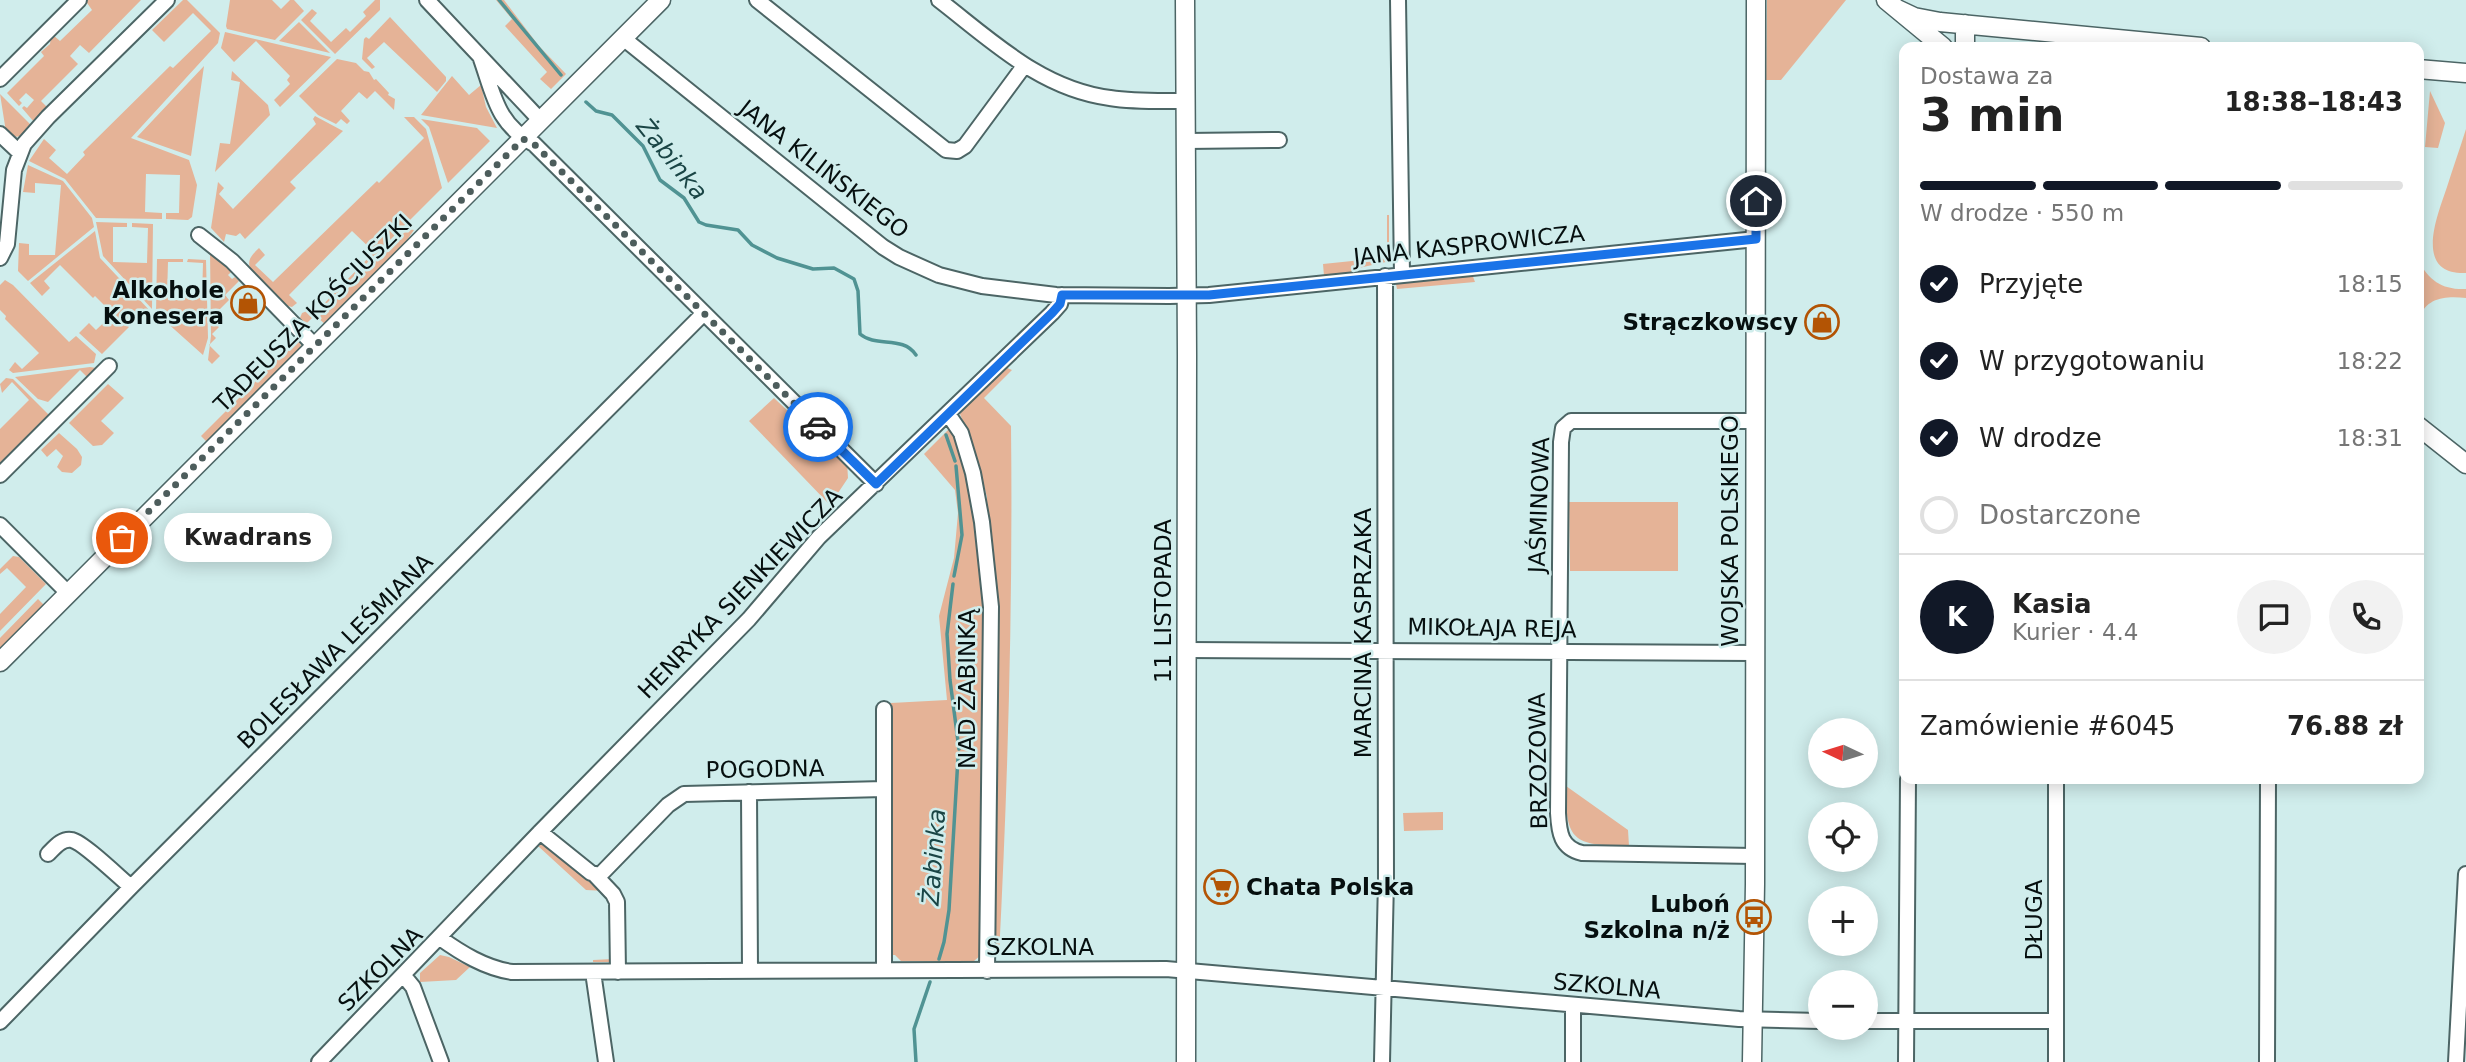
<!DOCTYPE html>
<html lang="pl">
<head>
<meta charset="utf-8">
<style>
	:root { --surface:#fff; --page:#f2f2f2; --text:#222; --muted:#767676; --line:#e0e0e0; --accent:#111827 }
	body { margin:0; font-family:"DejaVu Sans",sans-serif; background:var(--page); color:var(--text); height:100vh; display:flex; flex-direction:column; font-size:26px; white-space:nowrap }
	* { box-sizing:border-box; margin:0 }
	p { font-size:23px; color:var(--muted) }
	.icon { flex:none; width:38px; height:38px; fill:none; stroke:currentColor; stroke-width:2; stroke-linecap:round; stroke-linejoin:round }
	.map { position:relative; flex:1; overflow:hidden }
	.details { position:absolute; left:1899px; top:42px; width:525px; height:742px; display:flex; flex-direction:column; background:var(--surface); border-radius:14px; box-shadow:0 4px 18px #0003 }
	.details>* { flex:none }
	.needle { width:46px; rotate:274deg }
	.buttons { position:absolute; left:1808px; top:718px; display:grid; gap:14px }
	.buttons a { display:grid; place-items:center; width:70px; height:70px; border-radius:50%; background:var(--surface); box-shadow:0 4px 18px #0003; font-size:35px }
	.pin { position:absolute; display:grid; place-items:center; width:60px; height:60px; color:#fff; margin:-30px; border:4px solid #fff; border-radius:50%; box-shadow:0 2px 7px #0007 }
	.courier { position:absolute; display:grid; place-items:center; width:70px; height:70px; margin:-35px; border:5px solid #1a73e8; border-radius:50%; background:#fff; color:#222; box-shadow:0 2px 9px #0007 }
	.bubble { position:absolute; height:49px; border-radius:24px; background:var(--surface); box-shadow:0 4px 18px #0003; font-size:23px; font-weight:700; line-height:49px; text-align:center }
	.overview em { font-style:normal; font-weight:700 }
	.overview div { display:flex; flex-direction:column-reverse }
	.overview { display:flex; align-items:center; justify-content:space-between; height:119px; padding:0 21px }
	h1 { font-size:46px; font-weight:700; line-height:52px }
	.bar { display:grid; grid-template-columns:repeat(4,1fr); gap:10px 7px; align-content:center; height:84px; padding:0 21px }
	.bar i { height:9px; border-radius:5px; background:var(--line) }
	.bar .selected { background:var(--accent) }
	.bar p { grid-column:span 4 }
	.line { display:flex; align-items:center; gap:18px; padding:0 21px; border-top:2px solid var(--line) }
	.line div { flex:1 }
	.round { display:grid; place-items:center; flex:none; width:74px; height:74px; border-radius:37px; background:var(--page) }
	ol { padding:0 21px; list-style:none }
	li { display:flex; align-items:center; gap:21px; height:77px }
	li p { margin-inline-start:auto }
	li .icon { padding:7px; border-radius:50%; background:var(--accent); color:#fff; stroke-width:4 }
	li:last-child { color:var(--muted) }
	li i { width:38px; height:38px; border:4px solid var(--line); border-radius:50% }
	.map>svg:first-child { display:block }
	.green { fill:#e5b397 }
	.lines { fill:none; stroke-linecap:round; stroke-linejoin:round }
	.stream { stroke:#509393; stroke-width:3.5 }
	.minor-casing { stroke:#4c6565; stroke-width:18 }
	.tertiary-casing { stroke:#4c6565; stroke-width:21 }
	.minor { stroke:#fff; stroke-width:14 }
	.tertiary { stroke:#fff; stroke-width:18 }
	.done { stroke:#4d5d5c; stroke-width:7; stroke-dasharray:0 12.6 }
	.route { stroke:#1a73e8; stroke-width:9 }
	.labels { text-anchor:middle; stroke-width:5; stroke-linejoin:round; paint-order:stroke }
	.street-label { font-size:23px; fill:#060f0f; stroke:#d0edec }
	.poi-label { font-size:23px; font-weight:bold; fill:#060f0f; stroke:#d0edec; text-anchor:end }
	.water-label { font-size:24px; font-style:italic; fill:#1a4545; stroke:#d0edec }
</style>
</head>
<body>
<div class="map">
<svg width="2466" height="1062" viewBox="0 0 2466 1062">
	<rect width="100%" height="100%" fill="#d0edec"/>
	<path class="green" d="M 85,0 L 141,0 L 89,53 L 80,45 L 70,56 L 78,64 L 41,101 L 48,108 L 34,122 L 22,108 L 24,106 L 27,108 L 34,100 L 26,93 L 19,100 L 22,103 L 19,106 L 7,93 L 44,56 L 41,52 L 50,44 L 51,37 L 53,35 L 60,41 L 92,10 Z
		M 183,0 L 187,0 L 220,33 L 218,43 L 131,138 L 189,160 L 197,185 L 192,217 L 188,220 L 166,219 L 166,213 L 179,213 L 180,175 L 146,174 L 145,212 L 162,213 L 162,219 L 96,218 L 65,179 L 29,161 L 44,139 L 56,150 L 49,158 L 67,174 L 85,155 L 83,152 L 170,66 L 173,68 L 211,31 L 193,13 L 164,42 L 152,30 Z
		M 230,0 L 272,0 L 281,9 L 290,0 L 294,0 L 304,11 L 275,40 L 227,29 L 226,26 Z
		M 375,0 L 380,0 L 380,10 L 335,54 L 301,20 L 312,9 L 317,13 L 310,21 L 331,42 L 346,28 L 350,32 L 366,16 L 363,12 Z
		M 496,0 L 504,0 L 539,46 L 566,74 L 551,89 L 540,79 L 547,72 L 505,26 L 512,19 Z
		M 1767,0 L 1846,0 L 1781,80 L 1766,80 Z
		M 390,17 L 446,77 L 446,81 L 437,92 L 384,42 L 367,58 L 375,67 L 372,69 L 362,59 L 364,39 L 366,37 L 369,39 Z
		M 299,22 L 330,53 L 279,41 Z
		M 225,32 L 331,57 L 280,107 L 274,100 L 290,84 L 287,80 L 290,76 L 256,41 L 234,62 L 221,48 Z
		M 337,59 L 356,63 L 364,71 L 369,72 L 374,80 L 376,79 L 389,93 L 388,95 L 395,99 L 394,110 L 375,91 L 367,99 L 359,92 L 341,111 L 350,121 L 347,124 L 341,119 L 336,124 L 318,115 L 299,96 Z
		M 204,66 L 191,156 L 137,137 Z
		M 232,71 L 268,105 L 270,115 L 215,172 L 220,143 L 230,144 L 240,82 L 231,80 Z
		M 452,76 L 469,95 L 481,85 L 486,107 L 497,128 L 421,115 Z
		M 2430,91 L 2445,123 L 2438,148 L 2425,147 Z
		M 0,94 L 31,125 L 22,136 L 14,137 L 6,132 Z
		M 315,116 L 343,131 L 290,182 L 296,188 L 245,239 L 240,233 L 236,236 L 226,234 L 224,242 L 211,228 L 218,182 L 224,188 L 219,194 L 233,209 L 316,124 L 313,119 Z
		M 404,117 L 414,117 L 426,129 L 442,188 L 306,324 L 300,318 L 302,313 L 307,311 L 313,315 L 374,252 L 352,231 L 289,295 L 297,303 L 292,307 L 288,306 L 251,270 C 246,260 252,255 259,248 L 265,255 L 255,265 L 273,282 L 377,181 L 379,183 L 424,138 Z
		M 421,119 L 477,128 L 490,141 L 448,183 L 429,127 Z
		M 2466,129 L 2466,273 C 2412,275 2438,214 2447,187 C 2453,168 2460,148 2466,129 Z
		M 28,165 L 63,181 L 92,218 L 94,227 L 28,281 L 18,271 L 19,243 L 29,244 L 29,255 L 55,255 L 61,185 L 35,183 L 35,193 L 23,192 Z
		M 1387,215 L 1389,215 L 1389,260 L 1386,262 L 1354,269 L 1354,273 L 1324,276 L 1323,264 L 1381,258 L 1387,251 Z
		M 96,222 L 127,223 L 127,227 L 113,227 L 113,262 L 147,263 L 148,228 L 132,227 L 132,223 L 153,224 L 152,309 L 103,256 Z
		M 408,229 L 414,230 L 400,250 L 326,325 L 318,318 Z
		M 95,231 L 100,258 L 152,313 L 147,317 L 143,314 L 137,320 L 131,315 L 124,322 L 129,327 L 102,354 L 79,333 L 89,323 L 96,330 L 113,314 L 95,296 L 93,298 L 60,265 L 44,281 L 50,288 L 42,296 L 30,283 Z
		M 210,250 L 233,270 L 228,275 L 232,279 L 235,277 L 239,281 L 225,295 L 229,300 L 218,311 L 221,315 L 215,321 L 219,327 L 212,334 L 216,338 L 209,345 L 220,356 L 212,364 L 208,360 L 211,336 Z
		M 157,259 L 183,259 L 183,262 L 168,262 L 167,297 L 202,298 L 203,263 L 187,262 L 188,259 L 206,260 L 208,338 L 203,355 L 156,313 Z
		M 2419,261 C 2429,281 2443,290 2466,289 L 2466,298 C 2446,296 2427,297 2419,318 Z
		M 1472,274 L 1475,282 L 1397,289 L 1396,284 L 1399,281 Z
		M 5,280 L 13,285 L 69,342 L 76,336 L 96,354 L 94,363 L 13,373 L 9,370 L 15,362 L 22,369 L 39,353 L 5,319 L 6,316 L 0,310 L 0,285 Z
		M 300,337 L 301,348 L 208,443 L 201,436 Z
		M 90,367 L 96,368 L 88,378 L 80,370 L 48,402 L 38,399 L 15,377 Z
		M 1005,367 L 1012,370 L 984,398 L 1011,426 C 1013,603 1008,779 999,956 L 993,954 L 987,497 L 975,451 L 960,414 L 963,408 Z
		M 6,378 L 13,379 L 50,416 L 0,466 L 0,429 L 29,400 L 12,382 L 2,393 L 0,384 Z
		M 108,384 L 124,398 L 101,421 L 114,433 L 102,445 L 93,446 L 69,423 Z
		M 774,398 L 826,447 L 828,444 L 847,462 L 848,478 L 832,502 L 830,500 L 828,503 L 749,421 Z
		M 950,428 L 953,429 L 972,491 L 986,599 L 981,955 L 974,961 L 901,961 L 895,955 L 891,955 L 891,703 L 947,700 L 939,616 L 954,558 L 958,513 L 955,490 L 924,454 Z
		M 59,433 L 77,449 L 82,457 L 81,465 L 72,473 L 62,472 L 57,467 L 63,456 L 56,449 L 47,457 L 41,450 Z
		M 1569,502 L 1678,502 L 1678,571 L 1570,571 Z
		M 13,556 L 19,557 L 46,584 L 0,631 L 0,614 L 26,587 L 7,568 L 0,574 L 0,569 Z
		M 38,599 L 45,606 L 0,652 L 0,638 Z
		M 1566,786 L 1628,830 L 1629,846 C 1575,845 1565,843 1566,786 Z
		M 1443,812 L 1443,830 L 1404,831 L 1403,813 Z
		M 543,844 L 550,846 C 564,857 610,889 614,903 C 617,920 614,941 614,958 L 612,962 L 593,962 L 593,960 L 613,959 L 613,906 L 605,891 L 586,890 L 538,846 Z
		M 440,955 L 449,957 L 470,967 L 456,980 L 420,982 L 420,973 Z"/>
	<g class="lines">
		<path class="stream" d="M 499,0 L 561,75
			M 586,102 L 596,111 L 612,115 L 643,146 L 660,180 L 684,198 L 699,222 L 706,225 L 738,230 L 752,245 L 777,258 L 813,269 L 834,268 L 854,279 L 858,291 L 860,334 C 876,348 903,335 916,355
			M 946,435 L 955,461
			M 954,576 L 962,535 L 956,466
			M 953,584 L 947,634 L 950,680 L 959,749
			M 939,959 L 944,942 L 949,910 L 958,758
			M 916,1062 L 914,1029 L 930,982"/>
		<g class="minor-casing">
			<path id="minor" d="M 427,0 L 541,121
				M 757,0 L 946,150 L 957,151 L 965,146 L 1024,66
				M 939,0 C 992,41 1041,89 1110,98 C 1135,102 1161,101 1186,101
				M 1398,0 L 1402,274
				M 623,38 L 883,247 L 899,257 L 939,275 L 982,286 L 1056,295 L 1169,296 L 1209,295 L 1756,239
				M 481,59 C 494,96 497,124 534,144 L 876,484
				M 0,79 L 79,0
				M 0,134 L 20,153
				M 1186,141 L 1279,140
				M 199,235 L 232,261 L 315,346
				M 0,258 L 7,244 L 14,170 L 24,144 L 48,117 L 167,0
				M 948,414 L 961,433 L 973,473 L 982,522 L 991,607 L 987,971
				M 0,475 L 109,366
				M 0,525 L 68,593
				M 1187,650 L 1754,653
				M 2056,779 L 2056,1062
				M 749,792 L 750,971
				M 540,832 L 591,873 L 600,875 L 668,805 L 684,794 L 884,789
				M 48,854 C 55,847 62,838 72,840 C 84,843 120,878 131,887
				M 1754,856 L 1582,853 C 1561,848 1559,833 1558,813 L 1561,442 L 1563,428 L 1571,421 L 1755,421
				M 595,875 L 613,894 L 617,902 L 618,972
				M 440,938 C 461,953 485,968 512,972 L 1166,969 L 1739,1019 L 1820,1021
				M 884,970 L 884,709
				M 593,972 L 606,1062
				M 404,976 L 413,987 L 441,1062
				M 1866,1021 L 2056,1021
				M 0,1022 L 131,887 L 704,313
				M 319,1062 L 540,832 L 749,619 L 819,537 L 1052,313 L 1060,304 L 1062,295
				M 1382,1062 L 1386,880 L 1385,276
				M 1573,1062 L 1573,1006
				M 1906,1062 L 1908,779
				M 2267,1062 L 2268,779
				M 2456,1062 L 2466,874"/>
		</g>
		<g class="tertiary-casing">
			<path id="tertiary" d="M 1185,0 L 1187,355 L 1186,1062
				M 1886,0 L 1943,47
				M 1897,9 L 1914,17 L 1940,22 L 2201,47
				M 1965,47 L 1965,24
				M 2418,69 L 2466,73
				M 2418,426 L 2466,464
				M 0,662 L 661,0
				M 1752,1062 L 1755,884 L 1756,0"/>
		</g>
		<use href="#minor" class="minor"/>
		<use href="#tertiary" class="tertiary"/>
	</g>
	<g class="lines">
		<path class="done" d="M 122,538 L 523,139 L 534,144 L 818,427"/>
		<path class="route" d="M 818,427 L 876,484 L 1052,313 L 1060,304 L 1062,295 L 1209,295 L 1756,239 L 1756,201"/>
	</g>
	<defs>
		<g id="shop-ring" transform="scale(1.75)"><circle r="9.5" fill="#d0edec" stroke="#b35404" stroke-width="1.5"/><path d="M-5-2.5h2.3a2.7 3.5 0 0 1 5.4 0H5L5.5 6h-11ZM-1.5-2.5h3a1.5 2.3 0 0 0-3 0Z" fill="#b35404"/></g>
		<g id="supermarket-ring" transform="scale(1.75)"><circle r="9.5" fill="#d0edec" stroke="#b35404" stroke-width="1.5"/><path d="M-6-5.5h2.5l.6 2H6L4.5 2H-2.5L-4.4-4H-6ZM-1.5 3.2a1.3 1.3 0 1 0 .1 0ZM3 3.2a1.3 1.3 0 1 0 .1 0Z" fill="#b35404"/></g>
		<g id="bus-ring" transform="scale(1.75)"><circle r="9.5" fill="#d0edec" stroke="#b35404" stroke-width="1.5"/><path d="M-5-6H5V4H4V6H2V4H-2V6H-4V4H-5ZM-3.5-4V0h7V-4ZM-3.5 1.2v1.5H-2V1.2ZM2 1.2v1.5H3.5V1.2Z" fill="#b35404"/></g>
	</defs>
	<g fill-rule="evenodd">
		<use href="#shop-ring" x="248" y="303"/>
		<use href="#shop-ring" x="1822" y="322"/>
		<use href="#supermarket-ring" x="1221" y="887"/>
		<use href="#bus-ring" x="1754" y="917"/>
	</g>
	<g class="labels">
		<g class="street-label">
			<text transform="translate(824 169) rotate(38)" y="8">JANA KILIŃSKIEGO</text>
			<text transform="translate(1469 245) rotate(-6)" y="8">JANA KASPROWICZA</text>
			<text transform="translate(313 313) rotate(-45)" y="8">TADEUSZA KOŚCIUSZKI</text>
			<text transform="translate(1539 505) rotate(-88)" y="8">JAŚMINOWA</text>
			<text transform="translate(1730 531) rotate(-90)" y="8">WOJSKA POLSKIEGO</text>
			<text transform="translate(740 593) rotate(-46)" y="8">HENRYKA SIENKIEWICZA</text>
			<text transform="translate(1163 601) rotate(-90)" y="8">11 LISTOPADA</text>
			<text transform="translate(1492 628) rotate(1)" y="8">MIKOŁAJA REJA</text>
			<text transform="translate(1363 633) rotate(-90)" y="8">MARCINA KASPRZAKA</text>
			<text transform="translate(335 651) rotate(-45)" y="8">BOLESŁAWA LEŚMIANA</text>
			<text transform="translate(967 689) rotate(-90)" y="8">NAD ŻABINKĄ</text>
			<text transform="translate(1538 761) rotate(-91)" y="8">BRZOZOWA</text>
			<text transform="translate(765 769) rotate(-1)" y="8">POGODNA</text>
			<text transform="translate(2034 920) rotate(-90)" y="8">DŁUGA</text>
			<text x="1040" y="955">SZKOLNA</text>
			<text transform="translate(380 969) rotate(-45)" y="8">SZKOLNA</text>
			<text transform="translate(1607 986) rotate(5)" y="8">SZKOLNA</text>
		</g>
		<g class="poi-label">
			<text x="224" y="298">Alkohole<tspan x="224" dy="26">Konesera</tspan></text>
			<text x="1798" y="330">Strączkowscy</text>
			<text x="1246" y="895" text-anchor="start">Chata Polska</text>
			<text x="1730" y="912">Luboń<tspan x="1730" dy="26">Szkolna n/ż</tspan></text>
		</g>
		<g class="water-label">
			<text transform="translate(672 159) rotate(51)" y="8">Żabinka</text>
			<text transform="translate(934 857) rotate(-86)" y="8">Żabinka</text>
		</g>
	</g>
</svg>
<div class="buttons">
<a><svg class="needle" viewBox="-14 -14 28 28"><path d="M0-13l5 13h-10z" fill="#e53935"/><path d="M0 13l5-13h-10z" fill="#767676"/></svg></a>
<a><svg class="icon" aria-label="locate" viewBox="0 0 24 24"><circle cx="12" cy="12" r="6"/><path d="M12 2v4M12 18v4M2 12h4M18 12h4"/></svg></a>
<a>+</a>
<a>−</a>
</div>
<div class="pin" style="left:122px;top:538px;background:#ea580c"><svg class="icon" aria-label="bag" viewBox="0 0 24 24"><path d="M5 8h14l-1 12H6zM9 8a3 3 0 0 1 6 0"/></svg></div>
<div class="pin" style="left:1756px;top:201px;background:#1f2937"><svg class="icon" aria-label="home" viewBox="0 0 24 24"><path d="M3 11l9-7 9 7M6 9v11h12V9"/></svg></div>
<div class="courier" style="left:818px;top:427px"><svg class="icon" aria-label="car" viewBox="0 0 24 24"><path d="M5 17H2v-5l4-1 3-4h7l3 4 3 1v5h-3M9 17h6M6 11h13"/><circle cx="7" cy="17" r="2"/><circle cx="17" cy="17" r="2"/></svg></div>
<div class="bubble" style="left:164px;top:513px;width:168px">Kwadrans</div>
<section class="details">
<div class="overview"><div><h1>3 min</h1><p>Dostawa za</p></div><em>18:38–18:43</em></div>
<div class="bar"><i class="selected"></i><i class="selected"></i><i class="selected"></i><i></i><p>W drodze · 550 m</p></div>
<ol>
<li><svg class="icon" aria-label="check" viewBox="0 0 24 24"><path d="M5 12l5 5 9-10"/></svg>Przyjęte<p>18:15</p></li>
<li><svg class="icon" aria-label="check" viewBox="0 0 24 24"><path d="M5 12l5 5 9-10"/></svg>W przygotowaniu<p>18:22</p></li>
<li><svg class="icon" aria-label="check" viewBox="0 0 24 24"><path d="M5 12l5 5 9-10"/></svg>W drodze<p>18:31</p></li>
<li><i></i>Dostarczone</li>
</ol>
<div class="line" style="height:126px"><b class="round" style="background:var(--accent);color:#fff">K</b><div><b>Kasia</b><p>Kurier · 4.4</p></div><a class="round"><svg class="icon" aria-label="chat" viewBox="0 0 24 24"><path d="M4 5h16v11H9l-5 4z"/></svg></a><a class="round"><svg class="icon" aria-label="phone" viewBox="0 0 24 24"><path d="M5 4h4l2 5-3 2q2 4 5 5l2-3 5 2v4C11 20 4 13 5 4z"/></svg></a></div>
<div class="line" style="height:91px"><div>Zamówienie #6045</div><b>76.88 zł</b></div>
</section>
</div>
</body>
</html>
